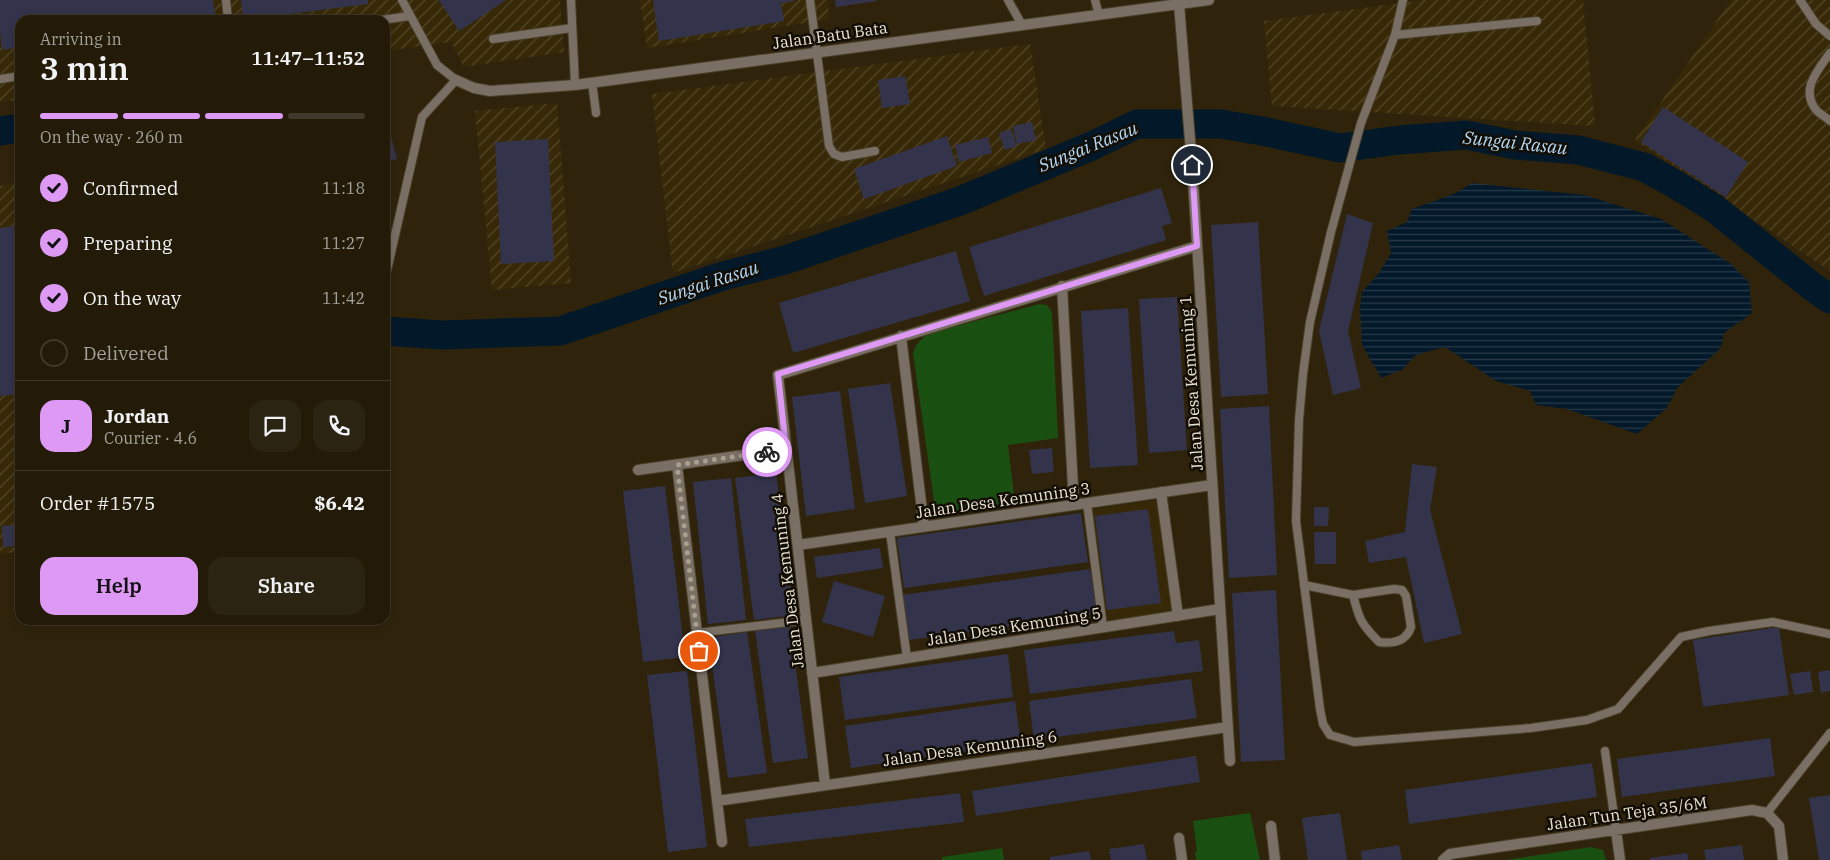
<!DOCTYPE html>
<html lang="en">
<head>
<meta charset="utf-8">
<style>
	:root { --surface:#231b08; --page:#2b2412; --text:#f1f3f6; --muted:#a3a19c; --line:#403929; --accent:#dd99f4 }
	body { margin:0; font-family:"IBM Plex Serif",serif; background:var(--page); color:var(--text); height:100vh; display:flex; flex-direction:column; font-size:19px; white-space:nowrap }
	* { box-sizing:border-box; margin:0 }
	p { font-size:16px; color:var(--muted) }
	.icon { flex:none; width:28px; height:28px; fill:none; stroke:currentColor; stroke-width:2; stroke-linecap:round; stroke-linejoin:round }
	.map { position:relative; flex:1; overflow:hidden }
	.drawer { position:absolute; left:15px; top:15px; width:375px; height:610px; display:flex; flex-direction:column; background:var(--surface); border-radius:15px; box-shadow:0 2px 8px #0003,0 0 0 1px var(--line) }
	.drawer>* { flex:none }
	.pin { position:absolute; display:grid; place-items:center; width:42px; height:42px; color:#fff; margin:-21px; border:2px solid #fff; border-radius:50%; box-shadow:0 1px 5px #0007 }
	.courier { position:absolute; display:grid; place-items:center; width:50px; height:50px; margin:-25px; border:4px solid #dd99f4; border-radius:50%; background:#fff; color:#222; box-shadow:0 1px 6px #0007 }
	.overview em { font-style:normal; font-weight:600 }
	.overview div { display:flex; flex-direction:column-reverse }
	.overview { display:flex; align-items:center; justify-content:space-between; height:85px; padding:0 25px }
	h1 { font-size:32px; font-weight:600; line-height:38px }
	.bar { display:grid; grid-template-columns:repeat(4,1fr); gap:8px 5px; align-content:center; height:60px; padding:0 25px }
	.bar i { height:6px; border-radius:4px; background:var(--line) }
	.bar .selected { background:var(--accent) }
	.bar p { grid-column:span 4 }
	.line { display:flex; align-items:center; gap:12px; padding:0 25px; border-top:1px solid var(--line) }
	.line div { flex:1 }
	.round { display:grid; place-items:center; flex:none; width:52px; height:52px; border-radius:15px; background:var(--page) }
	ol { padding:0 25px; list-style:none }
	li { display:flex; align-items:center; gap:15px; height:55px }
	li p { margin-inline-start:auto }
	li .icon { padding:5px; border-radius:50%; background:var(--accent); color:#111; stroke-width:4 }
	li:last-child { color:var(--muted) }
	li i { width:28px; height:28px; border:2px solid var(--line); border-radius:50% }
	.primary-button { display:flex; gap:10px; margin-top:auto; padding:10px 25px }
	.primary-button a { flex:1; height:58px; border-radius:15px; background:var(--accent); color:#111; font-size:20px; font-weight:600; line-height:58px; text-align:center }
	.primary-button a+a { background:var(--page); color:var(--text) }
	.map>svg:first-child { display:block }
	.built { fill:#372907 }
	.industrial { fill:url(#industrial-furrows) }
	.park { fill:#1a4f12 }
	.water { fill:url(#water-rules) }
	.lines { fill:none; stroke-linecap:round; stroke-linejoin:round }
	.river { stroke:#03192a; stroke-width:29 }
	.building { fill:#33344c }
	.lane-casing { stroke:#493f27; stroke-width:10 }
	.street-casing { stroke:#493f27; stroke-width:12 }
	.lane { stroke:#796f65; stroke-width:8 }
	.street { stroke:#796f65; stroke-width:10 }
	.done { stroke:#a9a08e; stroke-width:5; stroke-dasharray:0 9 }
	.route { stroke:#dd99f4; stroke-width:6 }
	.labels { text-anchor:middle; stroke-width:5; stroke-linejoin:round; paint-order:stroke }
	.street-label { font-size:16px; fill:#eae3d4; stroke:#130e05 }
	.water-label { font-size:18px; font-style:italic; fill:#b4d8f5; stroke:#130e05 }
</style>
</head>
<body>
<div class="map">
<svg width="1830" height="860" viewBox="0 0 1830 860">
	<defs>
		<pattern id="industrial-furrows" width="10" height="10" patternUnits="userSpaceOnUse" patternTransform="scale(1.25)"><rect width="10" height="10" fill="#372907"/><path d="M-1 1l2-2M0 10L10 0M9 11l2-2" fill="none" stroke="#54482a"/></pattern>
		<pattern id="water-rules" width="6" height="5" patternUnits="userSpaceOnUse" patternTransform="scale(1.25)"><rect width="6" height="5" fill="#03192a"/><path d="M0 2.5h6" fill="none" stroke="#283a48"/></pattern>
	</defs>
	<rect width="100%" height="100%" fill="#2f240b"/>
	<path class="built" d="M 1156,500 L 1172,611 L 1107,622 L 1091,510 Z"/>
	<path class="industrial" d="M 0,0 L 560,0 L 564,52 L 464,67 L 451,42 L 385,51 L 385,20 L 20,20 L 20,100 L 0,102 Z
		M 640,0 L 827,0 L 830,19 L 647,48 Z
		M 1423,0 L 1583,0 L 1595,126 L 1272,106 L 1264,21 Z
		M 1731,0 L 1830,0 L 1830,271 L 1635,140 Z
		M 1030,44 L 1046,149 L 673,273 L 652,94 Z
		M 557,103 L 571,283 L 492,290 L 475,111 Z
		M 20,182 L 20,552 L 0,554 L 0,186 Z"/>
	<path class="park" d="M 1039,304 L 1047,305 L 1052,312 L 1058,438 L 1008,445 L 1015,503 L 936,515 L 913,353 L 917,344 L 927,334 Z
		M 1250,813 L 1260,860 L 1196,860 L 1195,852 L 1197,852 L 1193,821 Z
		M 1591,847 L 1603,850 L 1606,860 L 1506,860 Z
		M 1002,848 L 1004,860 L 942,860 L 942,857 Z"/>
	<path class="water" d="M 1472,183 L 1585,195 L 1661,219 L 1731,264 L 1749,282 L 1752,313 L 1724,333 L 1721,348 L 1677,388 L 1667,408 L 1637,434 L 1567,409 L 1536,405 L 1530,391 L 1496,381 L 1445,347 L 1416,355 L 1402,370 L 1381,378 L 1362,345 L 1360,307 L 1362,292 L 1379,273 L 1391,253 L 1387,231 L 1407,222 L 1412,209 L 1456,193 Z"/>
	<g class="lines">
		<path class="river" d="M 0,131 L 20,128
			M 385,331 L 442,335 L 560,331 L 723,276 L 785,260 L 960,201 L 1094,145 L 1137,124 L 1221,124 L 1262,131 L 1340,148 L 1399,140 L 1466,135 L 1515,145 L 1578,150 L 1644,167 L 1675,184 L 1714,208 L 1814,288 L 1830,299"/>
	</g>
	<path class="building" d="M 0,0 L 213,0 L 216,20 L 20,20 L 20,47 L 2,50 L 0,31 Z
		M 241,0 L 368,0 L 368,4 L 243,20 Z
		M 439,0 L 506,0 L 459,31 Z
		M 653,0 L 794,0 L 794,1 L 781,3 L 784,21 L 659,41 Z
		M 835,0 L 877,0 L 877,1 L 836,7 Z
		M 905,76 L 910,104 L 882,108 L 878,80 Z
		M 1663,107 L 1748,162 L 1726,197 L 1641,142 Z
		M 385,113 L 397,159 L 385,162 Z
		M 1032,122 L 1036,140 L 1017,144 L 1013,126 Z
		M 1011,129 L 1017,146 L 1005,150 L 999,133 Z
		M 947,136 L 957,166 L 864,199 L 854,169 Z
		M 988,137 L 992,153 L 959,162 L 955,145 Z
		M 548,139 L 554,261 L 501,264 L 495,142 Z
		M 1161,188 L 1172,223 L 1162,226 L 1166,240 L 984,296 L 969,247 Z
		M 1347,214 L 1373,223 L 1348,331 L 1361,388 L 1333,395 L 1319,331 Z
		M 1258,222 L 1268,394 L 1221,397 L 1211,225 Z
		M 20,225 L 20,394 L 0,396 L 0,228 Z
		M 956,251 L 970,301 L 793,353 L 779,303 Z
		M 1177,297 L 1187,450 L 1149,453 L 1139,299 Z
		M 1128,308 L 1138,465 L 1090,468 L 1081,311 Z
		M 890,383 L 907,496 L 865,503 L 848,389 Z
		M 840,391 L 855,509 L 806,516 L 792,397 Z
		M 1269,406 L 1277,575 L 1229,578 L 1220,409 Z
		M 1052,448 L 1054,472 L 1032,474 L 1029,450 Z
		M 1412,464 L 1437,467 L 1430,510 L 1462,634 L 1424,643 L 1406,557 L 1369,563 L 1365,541 L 1405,532 Z
		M 776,473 L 794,615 L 754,620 L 735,478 Z
		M 731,478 L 746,620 L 708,624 L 693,482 Z
		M 665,486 L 685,657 L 643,662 L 623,491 Z
		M 1314,507 L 1329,507 L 1328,526 L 1314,526 Z
		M 1148,509 L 1161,603 L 1107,610 L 1095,516 Z
		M 1081,513 L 1088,562 L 904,588 L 897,538 Z
		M 20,525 L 20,546 L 3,547 L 2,526 Z
		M 1314,532 L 1336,532 L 1336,564 L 1315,564 Z
		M 880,548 L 883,568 L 817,578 L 814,557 Z
		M 1090,569 L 1097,614 L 909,640 L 902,595 Z
		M 834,581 L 885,596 L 873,637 L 822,622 Z
		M 1276,590 L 1285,760 L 1241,762 L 1232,593 Z
		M 790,626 L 808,758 L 773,763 L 755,630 Z
		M 1779,627 L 1789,695 L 1703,707 L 1693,640 Z
		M 1174,631 L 1176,643 L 1199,640 L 1203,671 L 1030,694 L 1024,650 Z
		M 747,632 L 767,773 L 728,778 L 708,638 Z
		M 1008,654 L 1013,697 L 845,720 L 839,677 Z
		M 1830,670 L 1830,691 L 1821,693 L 1818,672 Z
		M 687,671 L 707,847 L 668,852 L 647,675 Z
		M 1810,671 L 1813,692 L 1794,695 L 1790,674 Z
		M 1191,679 L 1197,718 L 1034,740 L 1029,701 Z
		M 1015,701 L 1021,743 L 851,768 L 845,726 Z
		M 1770,738 L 1775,776 L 1622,797 L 1617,759 Z
		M 1196,756 L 1200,782 L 976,816 L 972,791 Z
		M 1592,763 L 1597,797 L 1409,824 L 1405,790 Z
		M 960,793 L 964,822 L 749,847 L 745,819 Z
		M 1830,795 L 1830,860 L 1819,860 L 1809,798 Z
		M 1340,813 L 1347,860 L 1308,860 L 1302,818 Z
		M 1144,844 L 1147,860 L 1111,860 L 1109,849 Z
		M 1399,845 L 1402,860 L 1362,860 L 1361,851 Z
		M 1742,845 L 1744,860 L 1706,860 L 1704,850 Z
		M 1089,851 L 1091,860 L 1050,860 L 1050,857 Z
		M 1687,853 L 1688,860 L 1650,860 L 1650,858 Z"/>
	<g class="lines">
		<g class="lane-casing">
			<path id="lane" d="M 226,0 L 228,20
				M 571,0 L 575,85
				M 810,0 L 829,146 L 834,154 L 842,157 L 875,151
				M 1008,0 L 1022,25
				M 1095,0 L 1099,15
				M 1403,0 L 1395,35 L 1361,123 L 1331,232 L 1310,322 L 1303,374 L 1299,420 L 1296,521 L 1320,709 L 1323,724 L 1330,735 L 1354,742 L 1531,728 L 1587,720 L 1618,709 L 1681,637 L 1709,631 L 1773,622 L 1830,634
				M 1800,0 L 1816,24 L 1830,36
				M 381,20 L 410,16
				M 1395,35 L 1537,21
				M 493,39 L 572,28
				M 1830,53 C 1818,70 1799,90 1817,111 C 1820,114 1826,117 1830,121
				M 0,79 L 20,76
				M 592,82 L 596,113
				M 385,279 L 422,117 L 456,80 L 437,65 L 402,0
				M 1087,503 L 1103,627
				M 890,532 L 907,658
				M 1304,585 L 1353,595 L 1394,589 L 1402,590 L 1406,596 L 1411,627 C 1406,642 1393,644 1379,642 C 1361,624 1359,619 1353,595
				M 697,633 L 806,620
				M 1605,751 L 1616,830
				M 1767,813 L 1830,733"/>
		</g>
		<g class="street-casing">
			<path id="street" d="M 1179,4 L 1192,165 L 1230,761
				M 456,80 L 474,88 L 490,91 L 575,85 L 1209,0
				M 1062,286 L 1074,505
				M 901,336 L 924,527
				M 677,465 L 722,842
				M 638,470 L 786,449
				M 1161,492 L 1178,616
				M 798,545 L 1212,485
				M 812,673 L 1220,609
				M 825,784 L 778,375 L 1197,246
				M 717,801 L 1228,727
				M 1271,826 L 1275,860
				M 1616,830 L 1620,860
				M 1179,838 L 1182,860
				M 1443,860 L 1450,854 L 1752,810 L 1767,813 L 1779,826 L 1783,860"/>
		</g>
		<use href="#lane" class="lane"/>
		<use href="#street" class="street"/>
	</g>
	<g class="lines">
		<path class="done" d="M 699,651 L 677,465 L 767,452"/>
		<path class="route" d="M 767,452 L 786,449 L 778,374 L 1197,246 L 1192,165"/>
	</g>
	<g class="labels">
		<g class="street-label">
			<text transform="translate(830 35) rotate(-8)" y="6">Jalan Batu Bata</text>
			<text transform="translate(1191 383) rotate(-94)" y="6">Jalan Desa Kemuning 1</text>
			<text transform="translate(1003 500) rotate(-8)" y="6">Jalan Desa Kemuning 3</text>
			<text transform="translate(787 581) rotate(-97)" y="6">Jalan Desa Kemuning 4</text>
			<text transform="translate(1014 626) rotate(-9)" y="6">Jalan Desa Kemuning 5</text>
			<text transform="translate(970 748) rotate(-8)" y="6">Jalan Desa Kemuning 6</text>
			<text transform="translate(1627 813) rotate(-8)" y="6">Jalan Tun Teja 35/6M</text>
		</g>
		<g class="water-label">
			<text transform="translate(1515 143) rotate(6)" y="6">Sungai Rasau</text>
			<text transform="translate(1088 147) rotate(-22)" y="6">Sungai Rasau</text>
			<text transform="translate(708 283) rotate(-18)" y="6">Sungai Rasau</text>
		</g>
	</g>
</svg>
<div class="pin" style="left:699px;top:651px;background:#ea580c"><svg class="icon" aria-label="bag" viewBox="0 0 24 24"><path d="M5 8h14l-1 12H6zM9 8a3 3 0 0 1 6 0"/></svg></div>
<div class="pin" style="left:1192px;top:165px;background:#1f2937"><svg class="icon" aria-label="home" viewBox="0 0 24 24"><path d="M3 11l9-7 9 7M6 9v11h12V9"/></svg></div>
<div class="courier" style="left:767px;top:452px"><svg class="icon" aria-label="bike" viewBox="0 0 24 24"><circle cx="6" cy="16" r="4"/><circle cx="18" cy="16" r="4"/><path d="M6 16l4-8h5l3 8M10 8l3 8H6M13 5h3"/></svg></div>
<section class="drawer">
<div class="overview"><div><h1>3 min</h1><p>Arriving in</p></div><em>11:47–11:52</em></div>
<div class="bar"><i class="selected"></i><i class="selected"></i><i class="selected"></i><i></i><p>On the way · 260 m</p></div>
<ol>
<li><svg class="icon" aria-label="check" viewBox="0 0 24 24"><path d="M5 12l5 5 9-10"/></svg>Confirmed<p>11:18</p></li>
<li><svg class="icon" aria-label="check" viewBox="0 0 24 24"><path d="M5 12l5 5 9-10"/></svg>Preparing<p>11:27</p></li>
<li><svg class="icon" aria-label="check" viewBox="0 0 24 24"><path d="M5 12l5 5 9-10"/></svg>On the way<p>11:42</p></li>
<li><i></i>Delivered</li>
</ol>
<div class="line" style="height:90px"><b class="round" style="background:var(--accent);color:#111">J</b><div><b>Jordan</b><p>Courier · 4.6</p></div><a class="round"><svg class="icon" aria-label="chat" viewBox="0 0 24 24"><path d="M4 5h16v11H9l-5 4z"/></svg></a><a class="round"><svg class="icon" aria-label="phone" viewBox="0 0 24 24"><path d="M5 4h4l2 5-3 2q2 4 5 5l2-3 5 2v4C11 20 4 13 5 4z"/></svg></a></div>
<div class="line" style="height:65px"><div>Order #1575</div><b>$6.42</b></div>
<div class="primary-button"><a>Help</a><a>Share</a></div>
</section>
</div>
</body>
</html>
